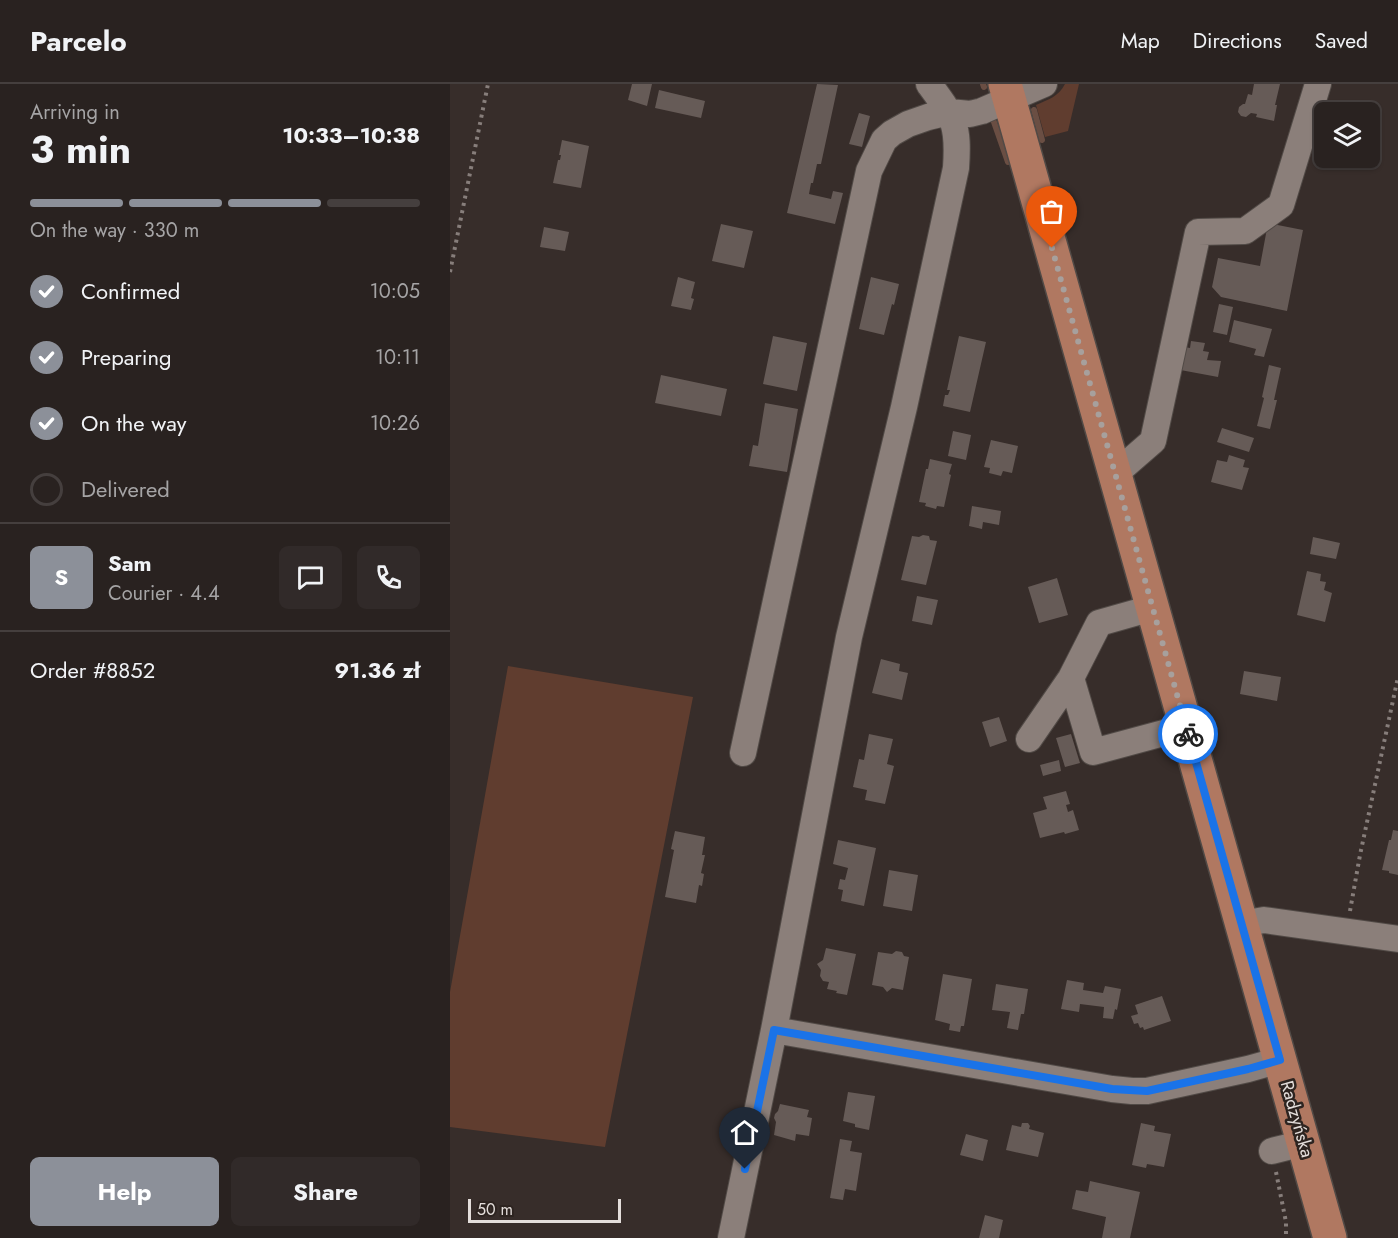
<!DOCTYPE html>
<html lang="en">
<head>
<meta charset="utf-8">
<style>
	:root { --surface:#292220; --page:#312a29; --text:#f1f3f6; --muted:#a5a4a5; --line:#453f3e; --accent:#8c9099 }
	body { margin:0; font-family:Jost,sans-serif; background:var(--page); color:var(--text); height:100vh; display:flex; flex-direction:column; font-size:22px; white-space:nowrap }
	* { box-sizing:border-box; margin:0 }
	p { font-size:20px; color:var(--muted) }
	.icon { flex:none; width:33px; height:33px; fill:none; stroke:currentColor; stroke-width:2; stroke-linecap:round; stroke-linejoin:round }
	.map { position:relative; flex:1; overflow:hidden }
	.sheet { display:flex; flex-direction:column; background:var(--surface); width:450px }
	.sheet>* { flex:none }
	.controls { position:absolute; left:864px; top:18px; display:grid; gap:12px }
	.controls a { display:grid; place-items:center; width:66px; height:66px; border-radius:9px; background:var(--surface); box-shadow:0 2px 4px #0004,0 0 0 2px var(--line); font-size:30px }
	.scale { position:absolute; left:18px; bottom:15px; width:153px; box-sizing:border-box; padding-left:6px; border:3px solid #e4dedb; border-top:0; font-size:16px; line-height:21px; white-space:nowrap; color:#e4dedb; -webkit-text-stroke:4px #2d2420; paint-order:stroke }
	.pin { position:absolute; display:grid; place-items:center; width:51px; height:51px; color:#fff; margin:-62px -26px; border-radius:50% 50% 50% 0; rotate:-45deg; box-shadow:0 0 6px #0007 }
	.pin .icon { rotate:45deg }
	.courier { position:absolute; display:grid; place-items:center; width:60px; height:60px; margin:-30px; border:4px solid #1a73e8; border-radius:50%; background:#fff; color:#222; box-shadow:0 2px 8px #0007 }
	.headline em { font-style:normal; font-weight:700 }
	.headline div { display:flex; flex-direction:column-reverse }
	.headline { display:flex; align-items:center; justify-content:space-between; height:102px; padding:0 30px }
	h1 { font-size:39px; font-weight:700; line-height:45px }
	.bar { display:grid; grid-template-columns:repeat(4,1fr); gap:9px 6px; align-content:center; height:72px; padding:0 30px }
	.bar i { height:8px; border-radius:4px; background:var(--line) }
	.bar .active { background:var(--accent) }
	.bar p { grid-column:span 4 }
	.line { display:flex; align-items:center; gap:15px; padding:0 30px; border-top:2px solid var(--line) }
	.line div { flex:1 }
	.round { display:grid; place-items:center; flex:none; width:63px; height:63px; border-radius:9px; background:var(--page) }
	ol { padding:0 30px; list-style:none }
	li { display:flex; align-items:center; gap:18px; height:66px }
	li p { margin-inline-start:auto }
	li .icon { padding:6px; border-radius:50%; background:var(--accent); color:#fff; stroke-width:4 }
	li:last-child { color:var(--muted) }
	li i { width:33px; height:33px; border:3px solid var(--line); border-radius:50% }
	.action { display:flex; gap:12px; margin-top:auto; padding:12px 30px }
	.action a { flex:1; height:69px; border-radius:9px; background:var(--accent); color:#fff; font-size:24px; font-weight:700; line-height:69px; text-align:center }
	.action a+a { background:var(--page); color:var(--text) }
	header { display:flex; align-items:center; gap:36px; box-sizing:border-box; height:84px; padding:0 30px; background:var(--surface); border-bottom:2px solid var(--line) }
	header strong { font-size:28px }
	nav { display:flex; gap:33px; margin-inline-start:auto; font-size:21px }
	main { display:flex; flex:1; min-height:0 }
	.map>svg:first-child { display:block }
	.green { fill:#603d2f }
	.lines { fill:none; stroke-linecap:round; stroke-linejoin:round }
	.stream { stroke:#6a4e43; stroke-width:6 }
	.building { fill:#665b57 }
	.minor-casing { stroke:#514a46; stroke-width:28 }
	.major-casing { stroke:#514a46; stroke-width:36 }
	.path { stroke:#877e7b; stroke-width:4; stroke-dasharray:3 4.5; stroke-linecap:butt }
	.minor { stroke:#8b7f7a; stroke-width:26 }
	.major { stroke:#b07861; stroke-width:33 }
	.done { stroke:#a7a09d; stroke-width:6; stroke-dasharray:0 10.8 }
	.route { stroke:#1a73e8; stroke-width:8 }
	.labels { text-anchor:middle; stroke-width:5; stroke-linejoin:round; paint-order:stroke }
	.street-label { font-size:18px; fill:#e4dedb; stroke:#2d2420 }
</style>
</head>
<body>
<header>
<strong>Parcelo</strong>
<nav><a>Map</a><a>Directions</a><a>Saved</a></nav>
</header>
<main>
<section class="sheet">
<div class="headline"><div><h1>3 min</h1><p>Arriving in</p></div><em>10:33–10:38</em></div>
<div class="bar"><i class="active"></i><i class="active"></i><i class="active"></i><i></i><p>On the way · 330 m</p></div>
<ol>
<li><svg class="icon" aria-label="check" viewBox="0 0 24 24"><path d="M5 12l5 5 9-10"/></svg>Confirmed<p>10:05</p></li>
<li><svg class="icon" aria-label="check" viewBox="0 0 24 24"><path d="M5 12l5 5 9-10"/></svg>Preparing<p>10:11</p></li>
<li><svg class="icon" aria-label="check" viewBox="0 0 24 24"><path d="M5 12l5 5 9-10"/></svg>On the way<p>10:26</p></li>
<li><i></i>Delivered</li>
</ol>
<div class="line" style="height:108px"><b class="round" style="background:var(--accent);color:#fff">S</b><div><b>Sam</b><p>Courier · 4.4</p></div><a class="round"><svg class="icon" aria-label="chat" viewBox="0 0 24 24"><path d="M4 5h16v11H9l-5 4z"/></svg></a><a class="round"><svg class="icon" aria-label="phone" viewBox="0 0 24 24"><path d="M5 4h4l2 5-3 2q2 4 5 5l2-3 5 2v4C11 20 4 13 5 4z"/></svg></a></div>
<div class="line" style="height:78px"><div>Order #8852</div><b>91.36 zł</b></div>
<div class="action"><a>Help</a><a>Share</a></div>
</section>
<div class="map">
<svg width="948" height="1154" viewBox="0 0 948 1154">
	<rect width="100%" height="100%" fill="#372d2a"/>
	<path class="green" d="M 615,0 L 629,0 L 618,47 L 595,53 L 586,21 C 599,15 608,13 615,0 Z
		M 58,582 L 243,613 L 155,1063 L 0,1043 L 0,908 Z"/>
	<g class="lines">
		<path class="stream" d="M 533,0 L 534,3
			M 584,26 L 592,56
			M 544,38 L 558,78"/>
	</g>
	<path class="building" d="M 182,0 L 202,0 L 197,22 L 178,16 Z
		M 367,0 L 388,1 L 371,80 L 367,80 L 363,99 L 361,99 L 359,110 L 381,115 L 383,107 L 393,109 L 385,140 L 337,129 Z
		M 804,0 L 830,0 L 825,21 L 827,21 L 824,37 L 806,33 L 807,30 L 801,29 L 796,33 L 791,32 L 788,28 L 789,23 L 793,20 L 795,20 L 798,10 L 802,11 Z
		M 209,6 L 255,17 L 251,34 L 205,24 Z
		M 409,29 L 420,32 L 412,63 L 399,60 Z
		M 112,56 L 139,62 L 131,104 L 103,99 L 108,76 L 110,76 L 111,71 L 109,71 Z
		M 818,139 L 853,146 L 837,227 L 771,213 L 762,203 L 768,174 L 810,182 Z
		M 271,140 L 303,147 L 294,184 L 262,177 Z
		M 94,143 L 119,148 L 115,167 L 90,163 Z
		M 228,193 L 245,198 L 241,214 L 244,215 L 241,226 L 221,222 Z
		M 421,193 L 449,200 L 444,221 L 442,220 L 434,251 L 409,245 Z
		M 769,220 L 783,223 L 777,251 L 763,248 Z
		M 784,236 L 822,245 L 814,273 L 804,271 L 806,265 L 779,258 Z
		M 323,252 L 357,259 L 347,307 L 313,300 Z
		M 509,252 L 536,258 L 520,328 L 493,322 L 495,311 L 498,311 L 500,306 L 497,306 Z
		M 741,257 L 755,259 L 753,267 L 759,268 L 757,276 L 771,277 L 768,293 L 725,285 L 730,262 L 740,264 Z
		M 819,281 L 831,284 L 824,316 L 827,316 L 820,345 L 807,342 L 814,314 L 812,313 Z
		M 211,291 L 277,305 L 271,332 L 205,319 Z
		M 315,319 L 348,325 L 337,388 L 299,382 L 303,361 L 308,362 Z
		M 772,344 L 804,354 L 799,368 L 767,358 Z
		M 503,347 L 521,351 L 516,376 L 498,372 Z
		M 541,356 L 568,362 L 562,389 L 553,387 L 551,392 L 539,389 L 540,384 L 534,383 Z
		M 779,371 L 795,376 L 793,383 L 799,384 L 792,406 L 761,398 L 767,376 L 777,378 Z
		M 480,375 L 502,380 L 499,390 L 501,391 L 494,423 L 487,422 L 486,425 L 475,422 L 476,419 L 469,418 L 476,385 L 478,385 Z
		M 522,422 L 551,427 L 549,441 L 533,438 L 532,445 L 519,442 Z
		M 473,451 L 479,452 L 480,456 L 487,457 L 476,501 L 451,496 L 462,452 L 469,453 Z
		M 863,453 L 890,459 L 886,475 L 860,470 Z
		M 857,487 L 871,490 L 870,497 L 876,498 L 874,506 L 882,509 L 875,538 L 847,531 Z
		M 607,494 L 618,531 L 589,539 L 578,503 Z
		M 467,512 L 488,516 L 482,541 L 462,537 Z
		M 431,575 L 450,580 L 449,587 L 458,589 L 452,616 L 422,609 Z
		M 794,587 L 831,593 L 827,617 L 790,610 Z
		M 549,633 L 557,657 L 540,663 L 532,638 Z
		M 419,650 L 443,655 L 437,680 L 444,682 L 435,720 L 415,716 L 417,706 L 403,703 L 409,675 L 414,676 Z
		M 621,650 L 630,679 L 615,683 L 606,654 Z
		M 609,676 L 611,687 L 593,692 L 590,681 Z
		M 616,707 L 620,720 L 616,721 L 618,728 L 623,726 L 629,746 L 615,750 L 614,748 L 590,754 L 583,729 L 597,725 L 593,713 Z
		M 943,746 L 948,747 L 948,791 L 939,789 L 939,787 L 932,786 L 939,756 L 941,756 Z
		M 225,747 L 255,753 L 252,771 L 255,771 L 251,789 L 254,790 L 252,802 L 249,801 L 246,819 L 215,813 L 224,766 L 221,765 Z
		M 388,756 L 426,764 L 414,822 L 391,817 L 393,806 L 388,805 L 390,795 L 395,796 L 398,784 L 383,780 Z
		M 439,786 L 468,791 L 462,827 L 433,822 Z
		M 376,864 L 406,870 L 397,911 L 386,909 L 387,907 L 377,905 L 379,898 L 373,897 L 370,892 L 371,886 L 367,880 L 373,876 Z
		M 446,867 L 452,868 L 454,872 L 459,873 L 453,906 L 442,904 L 437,908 L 433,903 L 422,901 L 428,868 L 442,870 Z
		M 493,890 L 522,895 L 514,942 L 511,942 L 510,948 L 499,946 L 500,940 L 485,936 Z
		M 617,896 L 634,899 L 633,906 L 653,909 L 655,902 L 671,905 L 667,926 L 665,925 L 663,935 L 653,934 L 654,923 L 630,920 L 629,928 L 611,925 Z
		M 546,900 L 578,905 L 574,930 L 571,930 L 568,946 L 557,944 L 560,928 L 542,926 Z
		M 712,912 L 721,937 L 694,946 L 693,943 L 690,944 L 688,939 L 684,940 L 681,932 L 688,930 L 685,921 Z
		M 398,1008 L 425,1012 L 419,1046 L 405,1043 L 405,1040 L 393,1037 Z
		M 330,1020 L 359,1026 L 357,1033 L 362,1034 L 359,1052 L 346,1050 L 345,1057 L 324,1051 L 326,1038 L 324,1034 L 325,1030 L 328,1027 Z
		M 572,1039 L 578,1039 L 580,1042 L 579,1045 L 594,1049 L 588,1073 L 556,1066 L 562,1041 L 571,1043 Z
		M 691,1039 L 705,1042 L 704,1047 L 721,1050 L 714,1083 L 697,1080 L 696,1084 L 682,1081 Z
		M 516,1050 L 538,1056 L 533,1077 L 510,1071 Z
		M 390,1055 L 402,1057 L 400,1067 L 412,1069 L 406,1107 L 395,1105 L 393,1116 L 380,1114 Z
		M 640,1097 L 690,1108 L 680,1154 L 652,1154 L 656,1133 L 622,1125 L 626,1106 L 638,1108 Z
		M 535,1131 L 553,1136 L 549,1154 L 529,1154 Z"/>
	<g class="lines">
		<g class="minor-casing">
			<path id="minor" d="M 479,0 C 504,34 509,40 506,84 L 454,323 L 399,553 L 324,946 L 662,1005 L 682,1007 L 697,1007 L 798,985 L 830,976
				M 665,390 L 703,357 L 748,148 L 795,147 L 831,121 L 868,0
				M 621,594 L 643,668 L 736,643
				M 579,655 L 621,594 L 649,539 L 702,524
				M 293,669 L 419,87 L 434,56 L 442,49 L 458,40 L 478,33 L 499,28 L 520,30 L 532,27 L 594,0
				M 791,840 L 814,836 L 948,855
				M 822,1067 L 854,1059
				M 281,1154 L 324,946"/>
		</g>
		<g class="major-casing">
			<path id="major" d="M 555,0 L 880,1154"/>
		</g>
		<path class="path" d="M 0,188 L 38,0
			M 900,827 L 910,771 L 948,593
			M 826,1088 L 836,1138 L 836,1154"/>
		<use href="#minor" class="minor"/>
		<use href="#major" class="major"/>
	</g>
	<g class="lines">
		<path class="done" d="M 602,164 L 738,650"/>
		<path class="route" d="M 295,1085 L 324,946 L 662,1005 L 697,1007 L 798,985 L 830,976 L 738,650"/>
	</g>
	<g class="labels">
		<g class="street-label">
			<text transform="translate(847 1035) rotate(74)" y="6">Radzyńska</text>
		</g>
	</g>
</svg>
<div class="controls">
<a><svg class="icon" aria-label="layers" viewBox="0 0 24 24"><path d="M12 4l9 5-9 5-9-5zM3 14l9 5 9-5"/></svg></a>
</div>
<div class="scale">50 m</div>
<div class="pin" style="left:602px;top:164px;background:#ea580c"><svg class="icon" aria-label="bag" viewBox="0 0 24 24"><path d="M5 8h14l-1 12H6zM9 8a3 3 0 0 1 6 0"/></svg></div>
<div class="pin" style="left:295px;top:1085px;background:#1f2937"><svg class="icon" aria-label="home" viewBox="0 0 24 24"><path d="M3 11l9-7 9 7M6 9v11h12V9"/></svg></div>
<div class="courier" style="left:738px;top:650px"><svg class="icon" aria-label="bike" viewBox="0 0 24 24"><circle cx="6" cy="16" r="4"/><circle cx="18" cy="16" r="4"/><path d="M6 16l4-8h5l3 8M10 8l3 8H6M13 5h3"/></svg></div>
</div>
</main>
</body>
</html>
